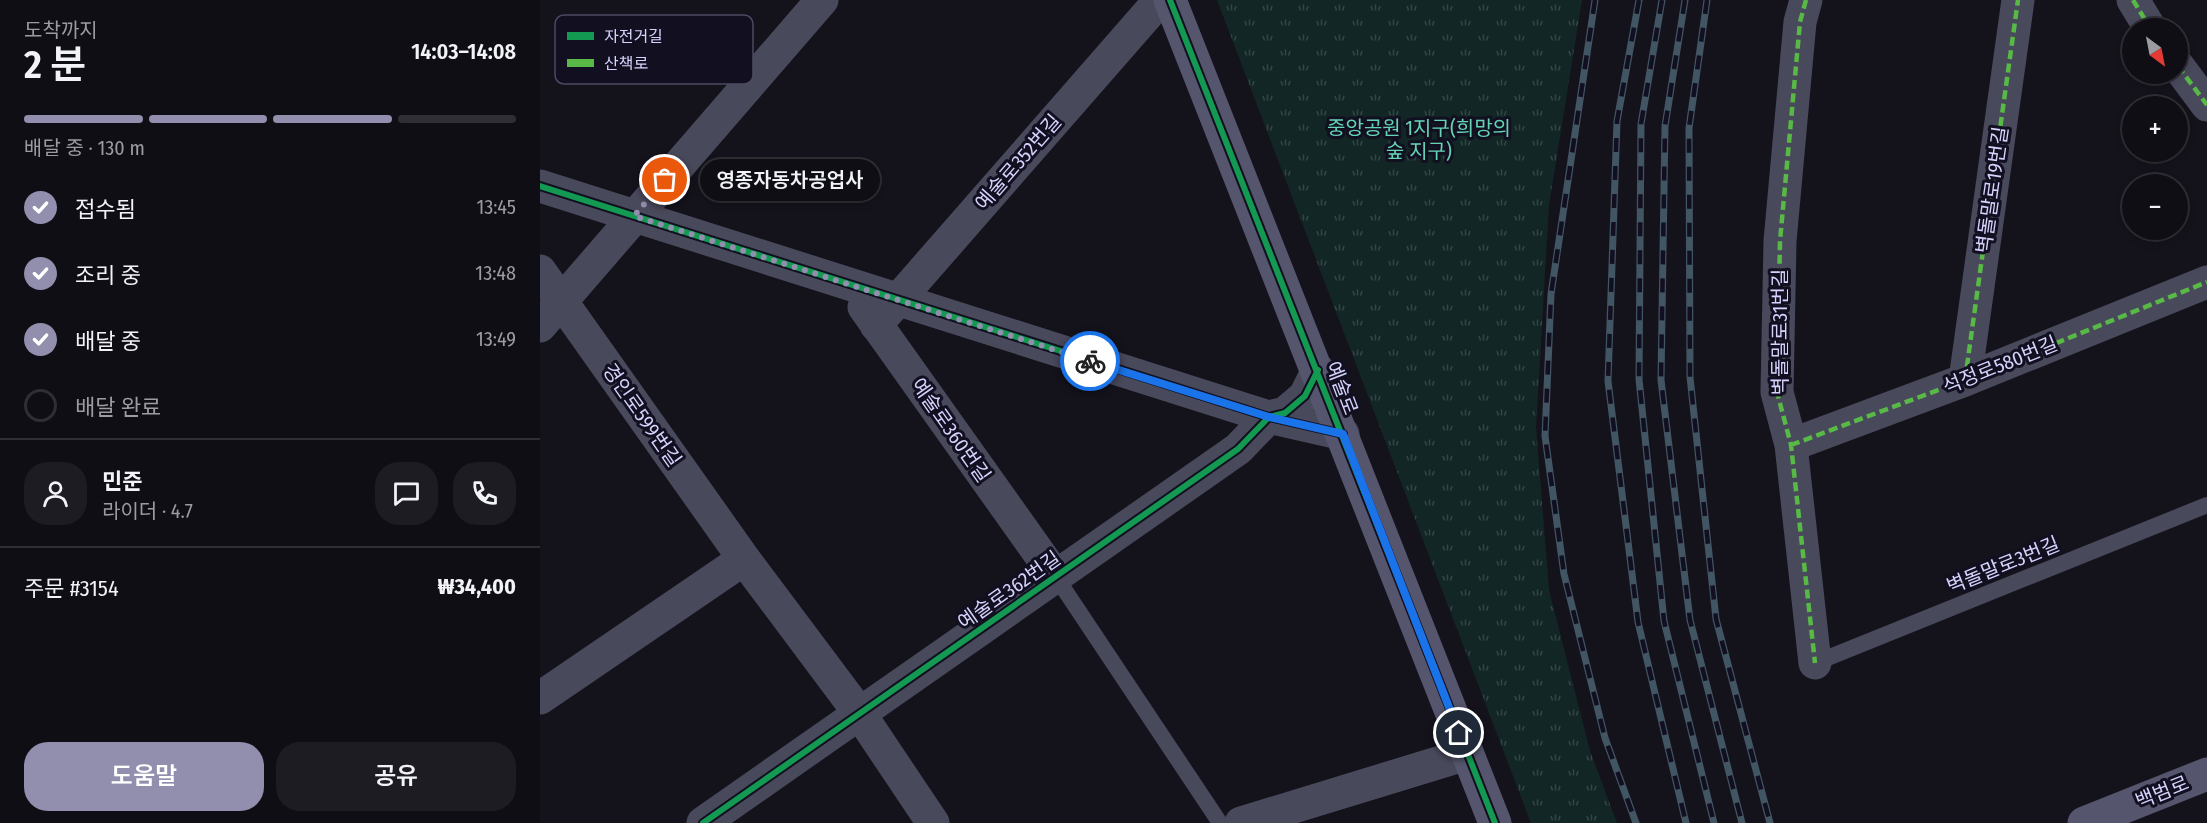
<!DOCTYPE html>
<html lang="ko">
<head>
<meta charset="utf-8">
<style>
	:root { --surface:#0f0e15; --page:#1d1c22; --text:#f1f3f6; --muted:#9b9ca0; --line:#2f2e34; --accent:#918fad }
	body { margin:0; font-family:"Fira Sans Condensed","Noto Sans KR",sans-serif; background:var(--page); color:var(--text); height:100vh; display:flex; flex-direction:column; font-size:22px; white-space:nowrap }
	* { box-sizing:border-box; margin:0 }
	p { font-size:20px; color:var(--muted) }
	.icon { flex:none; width:33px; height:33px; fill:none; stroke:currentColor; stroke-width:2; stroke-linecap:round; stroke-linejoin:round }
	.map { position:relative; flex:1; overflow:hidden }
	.sheet { display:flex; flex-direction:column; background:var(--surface); width:540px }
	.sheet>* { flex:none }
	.needle { width:39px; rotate:148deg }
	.controls { position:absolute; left:1582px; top:18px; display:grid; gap:12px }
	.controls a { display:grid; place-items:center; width:66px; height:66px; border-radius:50%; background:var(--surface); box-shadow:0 3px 9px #0003,0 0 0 2px var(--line); font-size:30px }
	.pin { position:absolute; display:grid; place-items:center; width:51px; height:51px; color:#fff; margin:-26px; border:3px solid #fff; border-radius:50%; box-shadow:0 2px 6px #0007 }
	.courier { position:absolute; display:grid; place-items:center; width:60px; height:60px; margin:-30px; border:4px solid #1a73e8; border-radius:50%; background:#fff; color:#222; box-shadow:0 2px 8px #0007 }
	.bubble { position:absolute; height:42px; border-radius:21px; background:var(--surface); box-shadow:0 3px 9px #0003,0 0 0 2px var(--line); font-size:20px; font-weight:600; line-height:42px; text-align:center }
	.summary em { font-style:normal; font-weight:600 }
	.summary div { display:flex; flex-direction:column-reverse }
	.summary { display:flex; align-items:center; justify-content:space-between; height:102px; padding:0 24px }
	h1 { font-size:39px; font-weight:600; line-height:45px }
	.bar { display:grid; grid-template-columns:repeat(4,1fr); gap:9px 6px; align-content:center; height:72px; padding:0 24px }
	.bar i { height:8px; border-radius:4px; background:var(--line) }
	.bar .selected { background:var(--accent) }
	.bar p { grid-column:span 4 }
	.line { display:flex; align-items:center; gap:15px; padding:0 24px; border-top:2px solid var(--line) }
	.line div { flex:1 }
	.round { display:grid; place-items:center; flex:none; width:63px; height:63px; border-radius:24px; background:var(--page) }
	ol { padding:0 24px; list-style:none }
	li { display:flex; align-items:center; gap:18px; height:66px }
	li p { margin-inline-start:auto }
	li .icon { padding:6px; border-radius:50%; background:var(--accent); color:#fff; stroke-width:4 }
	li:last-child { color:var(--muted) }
	li i { width:33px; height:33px; border:3px solid var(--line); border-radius:50% }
	.cta { display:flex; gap:12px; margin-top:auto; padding:12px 24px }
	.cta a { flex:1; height:69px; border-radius:24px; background:var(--accent); color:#fff; font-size:24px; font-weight:600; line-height:69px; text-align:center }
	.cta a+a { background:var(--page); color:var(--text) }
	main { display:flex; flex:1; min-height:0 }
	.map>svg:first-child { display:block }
	.grass { fill:url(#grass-tufts) }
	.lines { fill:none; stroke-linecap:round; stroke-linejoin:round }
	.lane { stroke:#49495c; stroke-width:16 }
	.street { stroke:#49495c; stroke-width:33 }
	.secondary { stroke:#55556e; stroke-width:33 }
	.rail-casing { stroke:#425563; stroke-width:7 }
	.rail { stroke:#110f20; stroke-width:4.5; stroke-dasharray:14; stroke-linecap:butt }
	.quiet { stroke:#58b947; stroke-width:4.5; stroke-dasharray:9 4.5; stroke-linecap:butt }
	.cycleway-casing { stroke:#110f20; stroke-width:10 }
	.cycleway { stroke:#139951; stroke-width:6 }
	.done { stroke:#918fad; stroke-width:6; stroke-dasharray:0 10.8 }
	.route { stroke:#1a73e8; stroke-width:8 }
	.labels { text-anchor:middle; stroke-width:6; stroke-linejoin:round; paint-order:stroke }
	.park-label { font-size:20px; fill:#64d4b5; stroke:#110f20 }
	.street-label { font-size:20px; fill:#d5d2fb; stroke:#110f20 }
	.key { fill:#110f20; stroke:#4c4a62; stroke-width:1.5 }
	.key-label { font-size:16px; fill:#d5d2fb }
</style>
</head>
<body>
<main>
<section class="sheet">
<div class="summary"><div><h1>2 분</h1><p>도착까지</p></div><em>14:03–14:08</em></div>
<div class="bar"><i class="selected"></i><i class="selected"></i><i class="selected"></i><i></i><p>배달 중 · 130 m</p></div>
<ol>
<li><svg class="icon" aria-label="check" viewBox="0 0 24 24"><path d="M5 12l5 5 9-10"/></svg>접수됨<p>13:45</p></li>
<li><svg class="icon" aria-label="check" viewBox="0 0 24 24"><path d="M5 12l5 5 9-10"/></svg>조리 중<p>13:48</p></li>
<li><svg class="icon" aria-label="check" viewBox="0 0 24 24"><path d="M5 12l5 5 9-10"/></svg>배달 중<p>13:49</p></li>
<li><i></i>배달 완료</li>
</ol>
<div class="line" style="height:108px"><a class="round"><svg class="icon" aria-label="person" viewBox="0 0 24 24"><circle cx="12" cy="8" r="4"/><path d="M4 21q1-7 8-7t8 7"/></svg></a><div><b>민준</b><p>라이더 · 4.7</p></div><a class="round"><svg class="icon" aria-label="chat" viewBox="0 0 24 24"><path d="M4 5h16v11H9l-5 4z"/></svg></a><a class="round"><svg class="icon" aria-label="phone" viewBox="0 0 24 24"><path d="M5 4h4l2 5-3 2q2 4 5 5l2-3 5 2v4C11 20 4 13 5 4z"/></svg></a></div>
<div class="line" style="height:78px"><div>주문 #3154</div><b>₩34,400</b></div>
<div class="cta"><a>도움말</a><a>공유</a></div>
</section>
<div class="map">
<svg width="1667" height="823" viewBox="0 0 1667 823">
	<defs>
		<pattern id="grass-tufts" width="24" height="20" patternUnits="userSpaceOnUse" patternTransform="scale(1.5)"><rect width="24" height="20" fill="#122626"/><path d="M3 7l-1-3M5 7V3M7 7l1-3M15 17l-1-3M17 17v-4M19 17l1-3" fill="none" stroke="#344546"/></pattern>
	</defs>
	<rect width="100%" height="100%" fill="#14131c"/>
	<path class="grass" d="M 677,0 L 1042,0 L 1009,205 L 996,427 L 1009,590 L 1050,751 L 1077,823 L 991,823 Z"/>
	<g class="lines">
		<path class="lane" d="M 516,577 L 680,823
			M 1275,663 L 1667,505"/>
		<path class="street" d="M 1266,0 L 1260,22 L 1240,241 L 1237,392 L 1251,445 L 1275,663
			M 1593,0 L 1610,28
			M 1638,66 L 1667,105
			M 0,186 L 729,417 L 803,434
			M 0,271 L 204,559 L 320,714 L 393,823
			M 324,307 L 516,577
			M 336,325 L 620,0
			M 0,326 L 282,0
			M 1425,380 L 1478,0
			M 1251,445 L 1425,380 L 1667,282
			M 0,698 L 204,559
			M 163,823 L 698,449 L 729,417 L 745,413 L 765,396 L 778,370
			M 701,823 L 927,754"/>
		<path class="secondary" d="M 630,0 L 955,823
			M 1544,823 L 1667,774"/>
		<g class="rail-casing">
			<path id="rail" d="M 1055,0 L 1011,294 L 1005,436 L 1024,574 L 1065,738 L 1096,823
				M 1099,0 L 1077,121 L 1068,381 L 1098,622 L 1146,823
				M 1122,0 L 1101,124 L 1099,379 L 1124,621 L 1174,823
				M 1145,0 L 1125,126 L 1121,380 L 1150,620 L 1202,823
				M 1167,0 L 1149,128 L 1150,377 L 1176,619 L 1230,823"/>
		</g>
		<use href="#rail" class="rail"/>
		<path class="quiet" d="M 1266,0 L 1260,22 L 1240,241 L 1237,392 L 1251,445 L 1275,663
			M 1593,0 L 1610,28
			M 1638,66 L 1667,105
			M 1425,380 L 1478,0
			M 1251,445 L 1425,380 L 1667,282"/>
		<g class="cycleway-casing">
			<path id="cycleway" d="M 630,0 L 955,823
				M 0,186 L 729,417 L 803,434
				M 163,823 L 698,449 L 729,417 L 745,413 L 765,396 L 778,370"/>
		</g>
		<use href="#cycleway" class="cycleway"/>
	</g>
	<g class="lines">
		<path class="done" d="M 125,180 L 94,216 L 550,361"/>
		<path class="route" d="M 550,361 L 729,417 L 803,434 L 919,733"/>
	</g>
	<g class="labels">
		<g class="park-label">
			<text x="879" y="135">중앙공원 1지구(희망의<tspan x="879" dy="23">숲 지구)</tspan></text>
		</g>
		<g class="street-label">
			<text transform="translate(478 162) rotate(-49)" y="7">예술로352번길</text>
			<text transform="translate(1452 190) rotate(-82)" y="7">벽돌말로19번길</text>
			<text transform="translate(1240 332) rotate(-90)" y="7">벽돌말로31번길</text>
			<text transform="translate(1460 365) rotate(-22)" y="7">석정로580번길</text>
			<text transform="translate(802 388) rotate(69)" y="7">예술로</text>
			<text transform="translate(102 415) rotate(55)" y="7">경인로599번길</text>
			<text transform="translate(411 430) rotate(55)" y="7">예술로360번길</text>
			<text transform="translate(1463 565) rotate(-22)" y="7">벽돌말로3번길</text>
			<text transform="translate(469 590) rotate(-35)" y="7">예술로362번길</text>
			<text transform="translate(1622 792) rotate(-22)" y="7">백범로</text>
		</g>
	</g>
	<rect x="15" y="15" width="198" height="69" rx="9" class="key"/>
	<rect x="27" y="32" width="27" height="8" fill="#139951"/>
	<rect x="27" y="59" width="27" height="8" fill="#58b947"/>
	<g class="key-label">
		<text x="64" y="42">자전거길</text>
		<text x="64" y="69">산책로</text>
	</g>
</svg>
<div class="controls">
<a><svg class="needle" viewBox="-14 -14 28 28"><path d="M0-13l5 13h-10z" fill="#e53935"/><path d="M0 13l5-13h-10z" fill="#9b9ca0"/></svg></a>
<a>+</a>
<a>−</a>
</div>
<div class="pin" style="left:125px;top:180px;background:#ea580c"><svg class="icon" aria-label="bag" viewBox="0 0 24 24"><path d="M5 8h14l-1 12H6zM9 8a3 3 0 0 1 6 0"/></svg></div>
<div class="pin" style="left:919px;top:733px;background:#1f2937"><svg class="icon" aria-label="home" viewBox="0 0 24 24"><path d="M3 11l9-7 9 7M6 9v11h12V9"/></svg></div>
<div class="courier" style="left:550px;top:361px"><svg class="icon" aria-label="bike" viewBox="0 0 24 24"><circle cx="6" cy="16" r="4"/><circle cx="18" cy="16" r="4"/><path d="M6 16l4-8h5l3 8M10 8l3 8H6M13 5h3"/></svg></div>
<div class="bubble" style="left:160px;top:159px;width:180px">영종자동차공업사</div>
</div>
</main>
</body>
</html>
